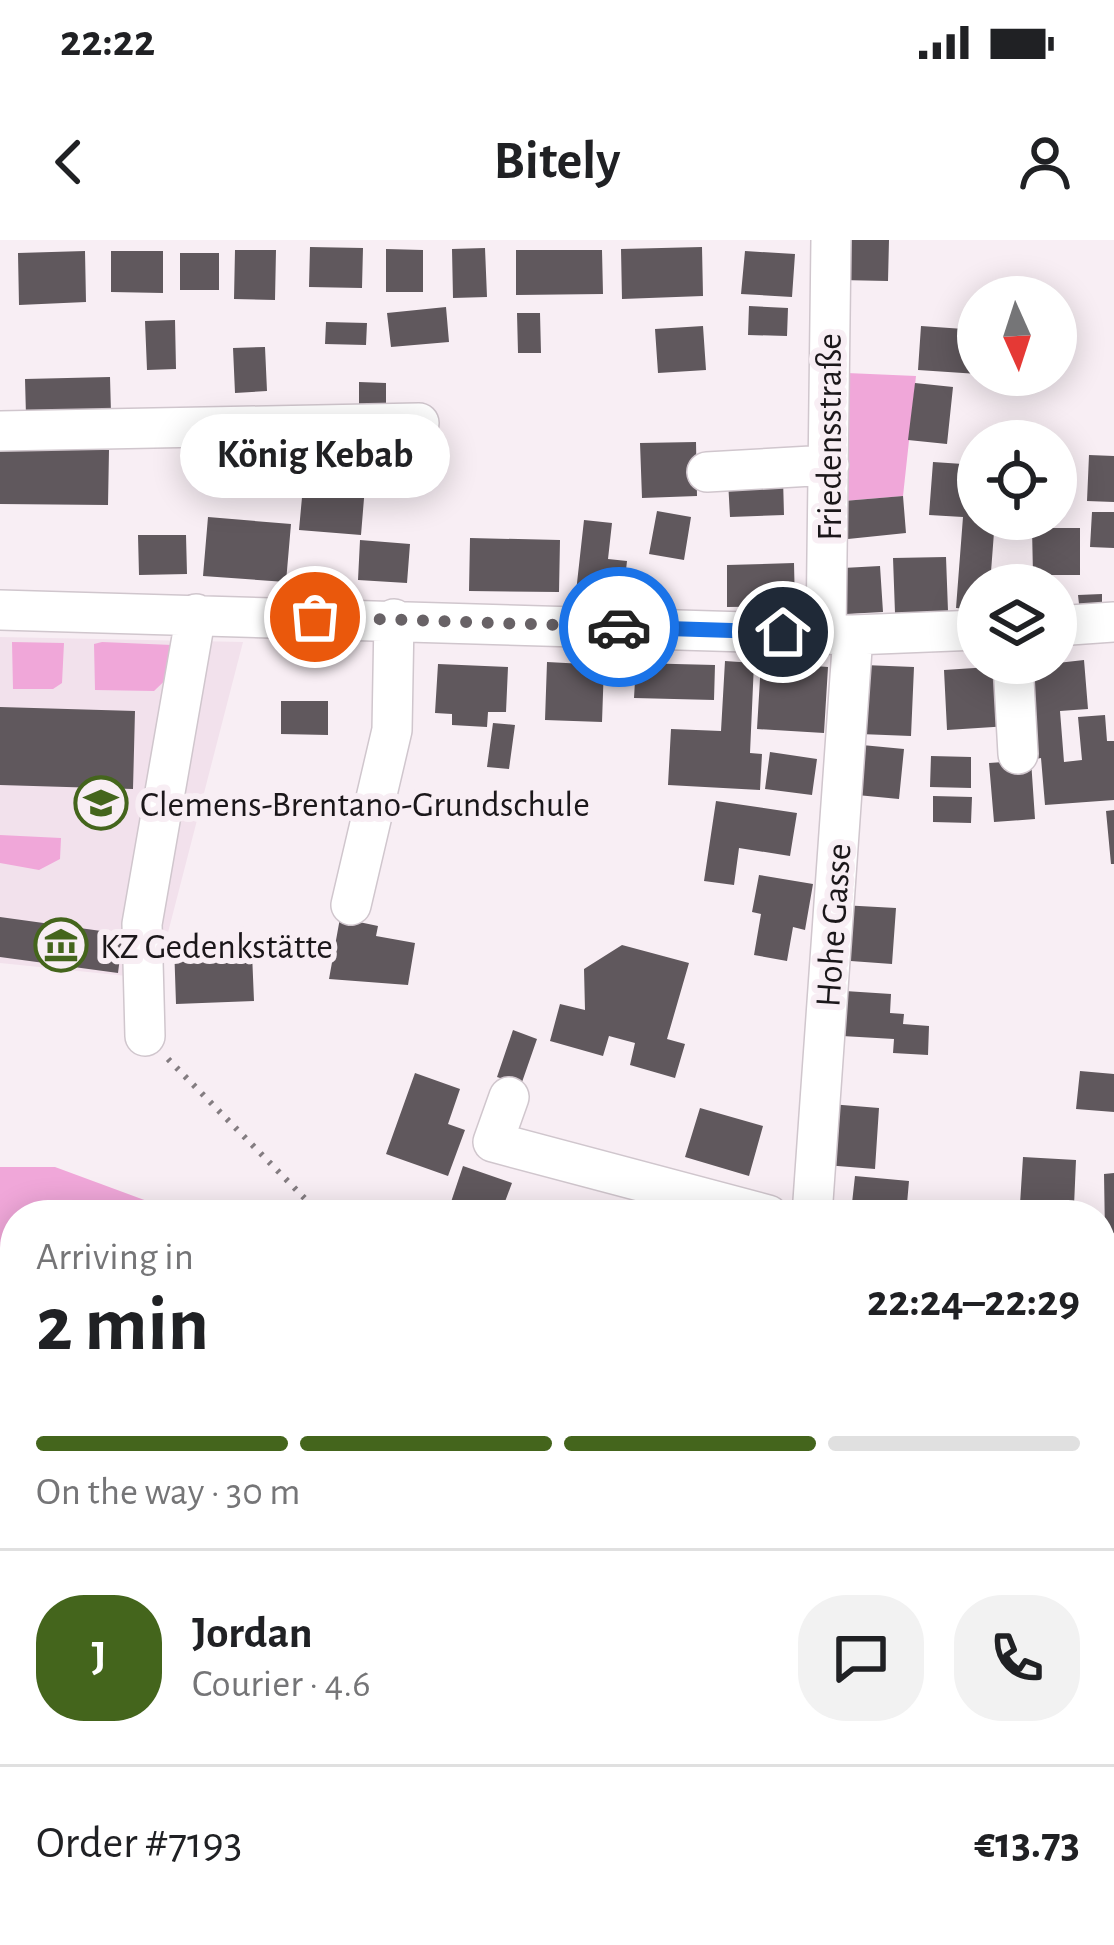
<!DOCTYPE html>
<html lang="en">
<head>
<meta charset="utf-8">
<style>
	:root { --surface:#fff; --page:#f2f2f2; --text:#202124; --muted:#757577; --line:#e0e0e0; --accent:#44651c }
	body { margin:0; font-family:"Alegreya Sans",sans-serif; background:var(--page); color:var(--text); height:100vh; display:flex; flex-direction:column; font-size:45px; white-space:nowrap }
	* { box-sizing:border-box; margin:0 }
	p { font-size:39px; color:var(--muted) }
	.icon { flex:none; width:66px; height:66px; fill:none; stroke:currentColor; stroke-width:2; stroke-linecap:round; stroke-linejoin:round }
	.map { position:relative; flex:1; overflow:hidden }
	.drawer { position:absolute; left:0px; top:960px; width:1116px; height:747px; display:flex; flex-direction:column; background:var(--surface); border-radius:48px 48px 0 0; box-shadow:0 6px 30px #0003 }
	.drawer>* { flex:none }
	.needle { width:78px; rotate:177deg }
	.tools { position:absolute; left:957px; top:36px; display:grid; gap:24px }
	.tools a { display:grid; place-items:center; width:120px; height:120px; border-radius:50%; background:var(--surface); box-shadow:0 6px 30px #0003; font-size:60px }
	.pin { position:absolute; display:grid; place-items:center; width:102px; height:102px; color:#fff; margin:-51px; border:6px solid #fff; border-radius:50%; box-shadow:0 3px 12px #0007 }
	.courier { position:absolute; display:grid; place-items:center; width:120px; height:120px; margin:-60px; border:9px solid #1a73e8; border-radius:50%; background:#fff; color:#222; box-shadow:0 3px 15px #0007 }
	.bubble { position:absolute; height:84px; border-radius:42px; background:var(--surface); box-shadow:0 6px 30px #0003; font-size:39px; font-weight:700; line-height:84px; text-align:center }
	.headline em { font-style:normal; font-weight:700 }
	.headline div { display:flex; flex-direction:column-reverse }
	.headline { display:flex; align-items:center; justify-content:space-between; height:204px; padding:0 36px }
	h1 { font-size:78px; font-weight:700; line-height:90px }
	.bar { display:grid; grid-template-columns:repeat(4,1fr); gap:18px 12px; align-content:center; height:144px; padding:0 36px }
	.bar i { height:15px; border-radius:9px; background:var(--line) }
	.bar .selected { background:var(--accent) }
	.bar p { grid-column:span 4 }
	.line { display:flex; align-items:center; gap:30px; padding:0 36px; border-top:3px solid var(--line) }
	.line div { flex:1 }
	.round { display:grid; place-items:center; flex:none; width:126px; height:126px; border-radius:48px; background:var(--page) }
	.status { display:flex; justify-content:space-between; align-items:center; height:84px; padding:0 60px; background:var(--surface); direction:ltr }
	.status svg { height:33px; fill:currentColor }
	header { display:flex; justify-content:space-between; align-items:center; height:156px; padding:0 36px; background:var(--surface); font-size:54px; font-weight:700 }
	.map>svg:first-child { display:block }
	.built { fill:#f2e1ec }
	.green { fill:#f0a7d9 }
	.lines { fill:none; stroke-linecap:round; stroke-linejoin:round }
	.river { stroke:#d782be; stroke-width:57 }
	.building { fill:#60585d }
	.minor-casing { stroke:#d0c6cd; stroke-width:42 }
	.path { stroke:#837c80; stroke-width:6; stroke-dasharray:3 9; stroke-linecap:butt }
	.minor { stroke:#fff; stroke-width:39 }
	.done { stroke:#686266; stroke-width:12; stroke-dasharray:0 21.6 }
	.route { stroke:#1a73e8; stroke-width:15 }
	.labels { text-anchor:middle; stroke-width:12; stroke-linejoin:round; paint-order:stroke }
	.street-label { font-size:36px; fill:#1b171a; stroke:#f8eef4 }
	.poi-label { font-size:36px; fill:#1b171a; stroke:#f8eef4; text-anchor:start }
</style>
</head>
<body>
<div class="status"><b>22:22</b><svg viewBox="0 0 49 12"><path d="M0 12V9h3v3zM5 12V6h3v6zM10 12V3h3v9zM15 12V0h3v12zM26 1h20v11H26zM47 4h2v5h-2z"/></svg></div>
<header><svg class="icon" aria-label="back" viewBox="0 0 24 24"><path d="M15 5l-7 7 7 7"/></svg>Bitely<svg class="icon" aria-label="person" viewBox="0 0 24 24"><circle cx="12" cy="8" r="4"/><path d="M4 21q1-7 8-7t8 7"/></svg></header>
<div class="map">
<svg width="1114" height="1705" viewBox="0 0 1114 1705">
	<rect width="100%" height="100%" fill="#f8eef4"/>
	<path class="built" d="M 0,397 L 243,402 L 156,739 L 0,723 Z
		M 1101,1612 L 1114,1618 L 1114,1705 L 1022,1705 L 1028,1692 L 1101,1692 Z
		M 673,1692 L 841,1692 L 885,1705 L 668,1705 Z"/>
	<path class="green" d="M 847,133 L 916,136 L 903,256 L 844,261 Z
		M 12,402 L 64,403 L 62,443 L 53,449 L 13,449 Z
		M 102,402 L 172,405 L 177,429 L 154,451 L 95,450 L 94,404 Z
		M 0,595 L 61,598 L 60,619 L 39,630 L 0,623 Z
		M 0,927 L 55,927 L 185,975 L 15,975 L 15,1692 L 660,1692 L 655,1705 L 0,1705 Z
		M 1101,1374 L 1114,1382 L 1114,1573 L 1101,1569 Z"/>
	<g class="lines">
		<path class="river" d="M 0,1045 L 15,1047
			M 1101,1458 L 1114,1466"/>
	</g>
	<path class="building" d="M 841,0 L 889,0 L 888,41 L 841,40 Z
		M 310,7 L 363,8 L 362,48 L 309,47 Z
		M 702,7 L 703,56 L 622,59 L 621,9 Z
		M 485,8 L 487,57 L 453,58 L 452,9 Z
		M 386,9 L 423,10 L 423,52 L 386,52 Z
		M 235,10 L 276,10 L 275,60 L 234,59 Z
		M 516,10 L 602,10 L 603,54 L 516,55 Z
		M 85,11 L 86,62 L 19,65 L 18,13 Z
		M 111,11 L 163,11 L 163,53 L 111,52 Z
		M 745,11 L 795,14 L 792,57 L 741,54 Z
		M 180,13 L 219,13 L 219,50 L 180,50 Z
		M 749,66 L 788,68 L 787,96 L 748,95 Z
		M 446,67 L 449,102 L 391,107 L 387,73 Z
		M 517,73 L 540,73 L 541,113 L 518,113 Z
		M 175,80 L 176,129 L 147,130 L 145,81 Z
		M 326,82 L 367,83 L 366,105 L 325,104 Z
		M 703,86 L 706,130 L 658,133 L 655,89 Z
		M 921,86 L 978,90 L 978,134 L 918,130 Z
		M 265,107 L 267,151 L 235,153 L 233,108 Z
		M 1008,135 L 1046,135 L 1045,143 L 1008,140 Z
		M 110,137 L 111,173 L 26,176 L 25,139 Z
		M 359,142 L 386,143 L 386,172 L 359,172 Z
		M 915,143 L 953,147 L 947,204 L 908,200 Z
		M 308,192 L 369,198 L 361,295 L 299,290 Z
		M 696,202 L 697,256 L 642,258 L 640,203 Z
		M 0,209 L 109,210 L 108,265 L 0,264 Z
		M 1089,215 L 1114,216 L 1114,262 L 1087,261 Z
		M 933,222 L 978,225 L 978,279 L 995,279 L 990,345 L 978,345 L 978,370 L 956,368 L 963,277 L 929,275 Z
		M 783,238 L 784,275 L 730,277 L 728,240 Z
		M 903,256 L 906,293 L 848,299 L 844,261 Z
		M 657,271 L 691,277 L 684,320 L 649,314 Z
		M 1092,272 L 1114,272 L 1114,308 L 1090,307 Z
		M 208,277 L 291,284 L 286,342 L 203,336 Z
		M 584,280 L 612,283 L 608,319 L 627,321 L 623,357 L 576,352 Z
		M 1032,288 L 1080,288 L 1080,335 L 1033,335 Z
		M 138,295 L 186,295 L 187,334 L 139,335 Z
		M 470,298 L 560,300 L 559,352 L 469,351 Z
		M 360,300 L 410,304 L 407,343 L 358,340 Z
		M 946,317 L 948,371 L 895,373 L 893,318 Z
		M 794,323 L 795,366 L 727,367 L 727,325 Z
		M 880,326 L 883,372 L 846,374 L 843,328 Z
		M 1102,354 L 1102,363 L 1079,364 L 1078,355 Z
		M 1084,420 L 1088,469 L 1060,471 L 1064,522 L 1082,520 L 1078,477 L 1105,475 L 1107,501 L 1114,501 L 1114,560 L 1045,565 L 1041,518 L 1031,520 L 1022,427 Z
		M 725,421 L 754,423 L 750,513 L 762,514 L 760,550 L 668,545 L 671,489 L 721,491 Z
		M 547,422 L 604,425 L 602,482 L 545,480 Z
		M 761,422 L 828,427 L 824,493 L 757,489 Z
		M 636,423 L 715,425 L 714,460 L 634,458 Z
		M 438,424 L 508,427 L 506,472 L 488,472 L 487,487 L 452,485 L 452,474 L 435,473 Z
		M 864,425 L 914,427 L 911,496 L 860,494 Z
		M 1005,426 L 1009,486 L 947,490 L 944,430 Z
		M 281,461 L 328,461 L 328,495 L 281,494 Z
		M 0,467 L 135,471 L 133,549 L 0,545 Z
		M 493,483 L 515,485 L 509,529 L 487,527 Z
		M 862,505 L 904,509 L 899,559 L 857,555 Z
		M 770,512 L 817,519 L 812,555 L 765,549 Z
		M 931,516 L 971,517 L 971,548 L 930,547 Z
		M 1031,520 L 1035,579 L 994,582 L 989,523 Z
		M 933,556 L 972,557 L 971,583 L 933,582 Z
		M 716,561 L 797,573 L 790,616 L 739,608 L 734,645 L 704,641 Z
		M 1114,570 L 1114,624 L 1111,624 L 1106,571 Z
		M 759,635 L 813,644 L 805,690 L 793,687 L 787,721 L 754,715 L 761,674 L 752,672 Z
		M 841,665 L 896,668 L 892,724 L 837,720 Z
		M 0,677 L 123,694 L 118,733 L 0,717 Z
		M 340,678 L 378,686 L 376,696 L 415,703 L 408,745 L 329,739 Z
		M 212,703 L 213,714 L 252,713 L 254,761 L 176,764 L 174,704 Z
		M 622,705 L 689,723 L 667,799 L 685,804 L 675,838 L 630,825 L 635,803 L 609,796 L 603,816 L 550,801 L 560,764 L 585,770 L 584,729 Z
		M 845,751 L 891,754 L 890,773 L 904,774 L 903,784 L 929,786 L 928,815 L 893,813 L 894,799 L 842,796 Z
		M 513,790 L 537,799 L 521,845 L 497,837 Z
		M 1080,831 L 1114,834 L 1114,872 L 1076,869 Z
		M 415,833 L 460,849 L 448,884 L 465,890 L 448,936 L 386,914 Z
		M 830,864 L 879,868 L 875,929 L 825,925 Z
		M 700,868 L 763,886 L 749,936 L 685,917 Z
		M 1023,917 L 1076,920 L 1074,966 L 1020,964 Z
		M 463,926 L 512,943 L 500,975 L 448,971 Z
		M 1114,933 L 1114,993 L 1105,994 L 1104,934 Z
		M 855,936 L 909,941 L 906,975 L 851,972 Z
		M 595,961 L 618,967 L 616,975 L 592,975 Z
		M 1101,1050 L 1114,1052 L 1114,1090 L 1101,1088 Z
		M 1106,1146 L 1114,1148 L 1114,1237 L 1101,1234 Z"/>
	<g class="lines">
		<g class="minor-casing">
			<path id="minor" d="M 0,191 L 419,183
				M 707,232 L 829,225
				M 0,370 L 853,395 L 978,390
				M 1056,386 L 1114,382
				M 826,394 L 831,0
				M 1013,423 L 1018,514
				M 351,665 L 392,490 L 394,379
				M 145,796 L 142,684 L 196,374
				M 509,857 L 493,902 L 768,975
				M 812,975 L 853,395
				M 1101,1127 L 1114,1129"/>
		</g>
		<path class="path" d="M 168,819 L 321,975
			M 0,1059 L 15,1060
			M 0,1196 L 15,1198
			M 1101,1354 L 1114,1356
			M 0,1528 L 15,1515
			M 1101,1590 L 1114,1595
			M 205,1705 L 208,1692"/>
		<use href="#minor" class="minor"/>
	</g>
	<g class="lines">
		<path class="done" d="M 315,377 L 619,387"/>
		<path class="route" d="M 619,387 L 783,392"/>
	</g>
	<defs>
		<g id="school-ring" transform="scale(2.7)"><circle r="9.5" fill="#f8eef4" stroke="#44651c" stroke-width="1.5"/><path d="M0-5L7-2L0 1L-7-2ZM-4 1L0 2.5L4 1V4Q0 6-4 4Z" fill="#44651c"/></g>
		<g id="museum-ring" transform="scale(2.7)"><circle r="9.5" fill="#f8eef4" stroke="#44651c" stroke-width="1.5"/><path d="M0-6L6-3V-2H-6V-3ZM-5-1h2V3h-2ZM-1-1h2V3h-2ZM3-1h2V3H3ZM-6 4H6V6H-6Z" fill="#44651c"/></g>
	</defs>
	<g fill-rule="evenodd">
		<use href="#school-ring" x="101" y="563"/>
		<use href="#museum-ring" x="61" y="705"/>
	</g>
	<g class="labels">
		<g class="street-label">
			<text transform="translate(828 197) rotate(-90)" y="13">Friedensstraße</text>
			<text transform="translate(832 685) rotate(-86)" y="13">Hohe Gasse</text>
		</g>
		<g class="poi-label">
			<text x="140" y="576">Clemens-Brentano-Grundschule</text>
			<text x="100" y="718">KZ Gedenkstätte</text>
		</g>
	</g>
</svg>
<div class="tools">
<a><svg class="needle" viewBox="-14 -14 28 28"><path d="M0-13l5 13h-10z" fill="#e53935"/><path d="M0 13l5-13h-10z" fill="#757577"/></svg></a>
<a><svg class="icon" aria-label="locate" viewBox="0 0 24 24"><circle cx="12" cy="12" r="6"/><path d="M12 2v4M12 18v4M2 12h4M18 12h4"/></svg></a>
<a><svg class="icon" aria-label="layers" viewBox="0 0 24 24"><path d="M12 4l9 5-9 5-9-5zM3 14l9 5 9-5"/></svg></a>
</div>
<div class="pin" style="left:315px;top:377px;background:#ea580c"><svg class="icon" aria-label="bag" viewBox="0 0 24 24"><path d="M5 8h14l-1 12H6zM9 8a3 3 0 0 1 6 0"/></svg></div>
<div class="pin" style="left:783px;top:392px;background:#1f2937"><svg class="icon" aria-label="home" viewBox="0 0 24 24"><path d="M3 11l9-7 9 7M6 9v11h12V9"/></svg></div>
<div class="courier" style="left:619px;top:387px"><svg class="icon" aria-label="car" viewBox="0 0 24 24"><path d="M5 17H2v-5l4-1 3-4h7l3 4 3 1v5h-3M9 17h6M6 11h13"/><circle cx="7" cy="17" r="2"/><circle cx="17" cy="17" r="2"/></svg></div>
<div class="bubble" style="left:180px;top:174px;width:270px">König Kebab</div>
<section class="drawer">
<div class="headline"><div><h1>2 min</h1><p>Arriving in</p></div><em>22:24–22:29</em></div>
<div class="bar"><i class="selected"></i><i class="selected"></i><i class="selected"></i><i></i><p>On the way · 30 m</p></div>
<div class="line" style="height:216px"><b class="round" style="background:var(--accent);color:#fff">J</b><div><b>Jordan</b><p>Courier · 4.6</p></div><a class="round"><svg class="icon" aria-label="chat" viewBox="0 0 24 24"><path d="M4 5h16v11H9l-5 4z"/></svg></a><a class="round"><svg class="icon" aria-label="phone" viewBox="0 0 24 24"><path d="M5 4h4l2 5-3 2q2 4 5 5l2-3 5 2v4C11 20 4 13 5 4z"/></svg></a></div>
<div class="line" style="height:156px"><div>Order #7193</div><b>€13.73</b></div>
</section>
</div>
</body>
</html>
